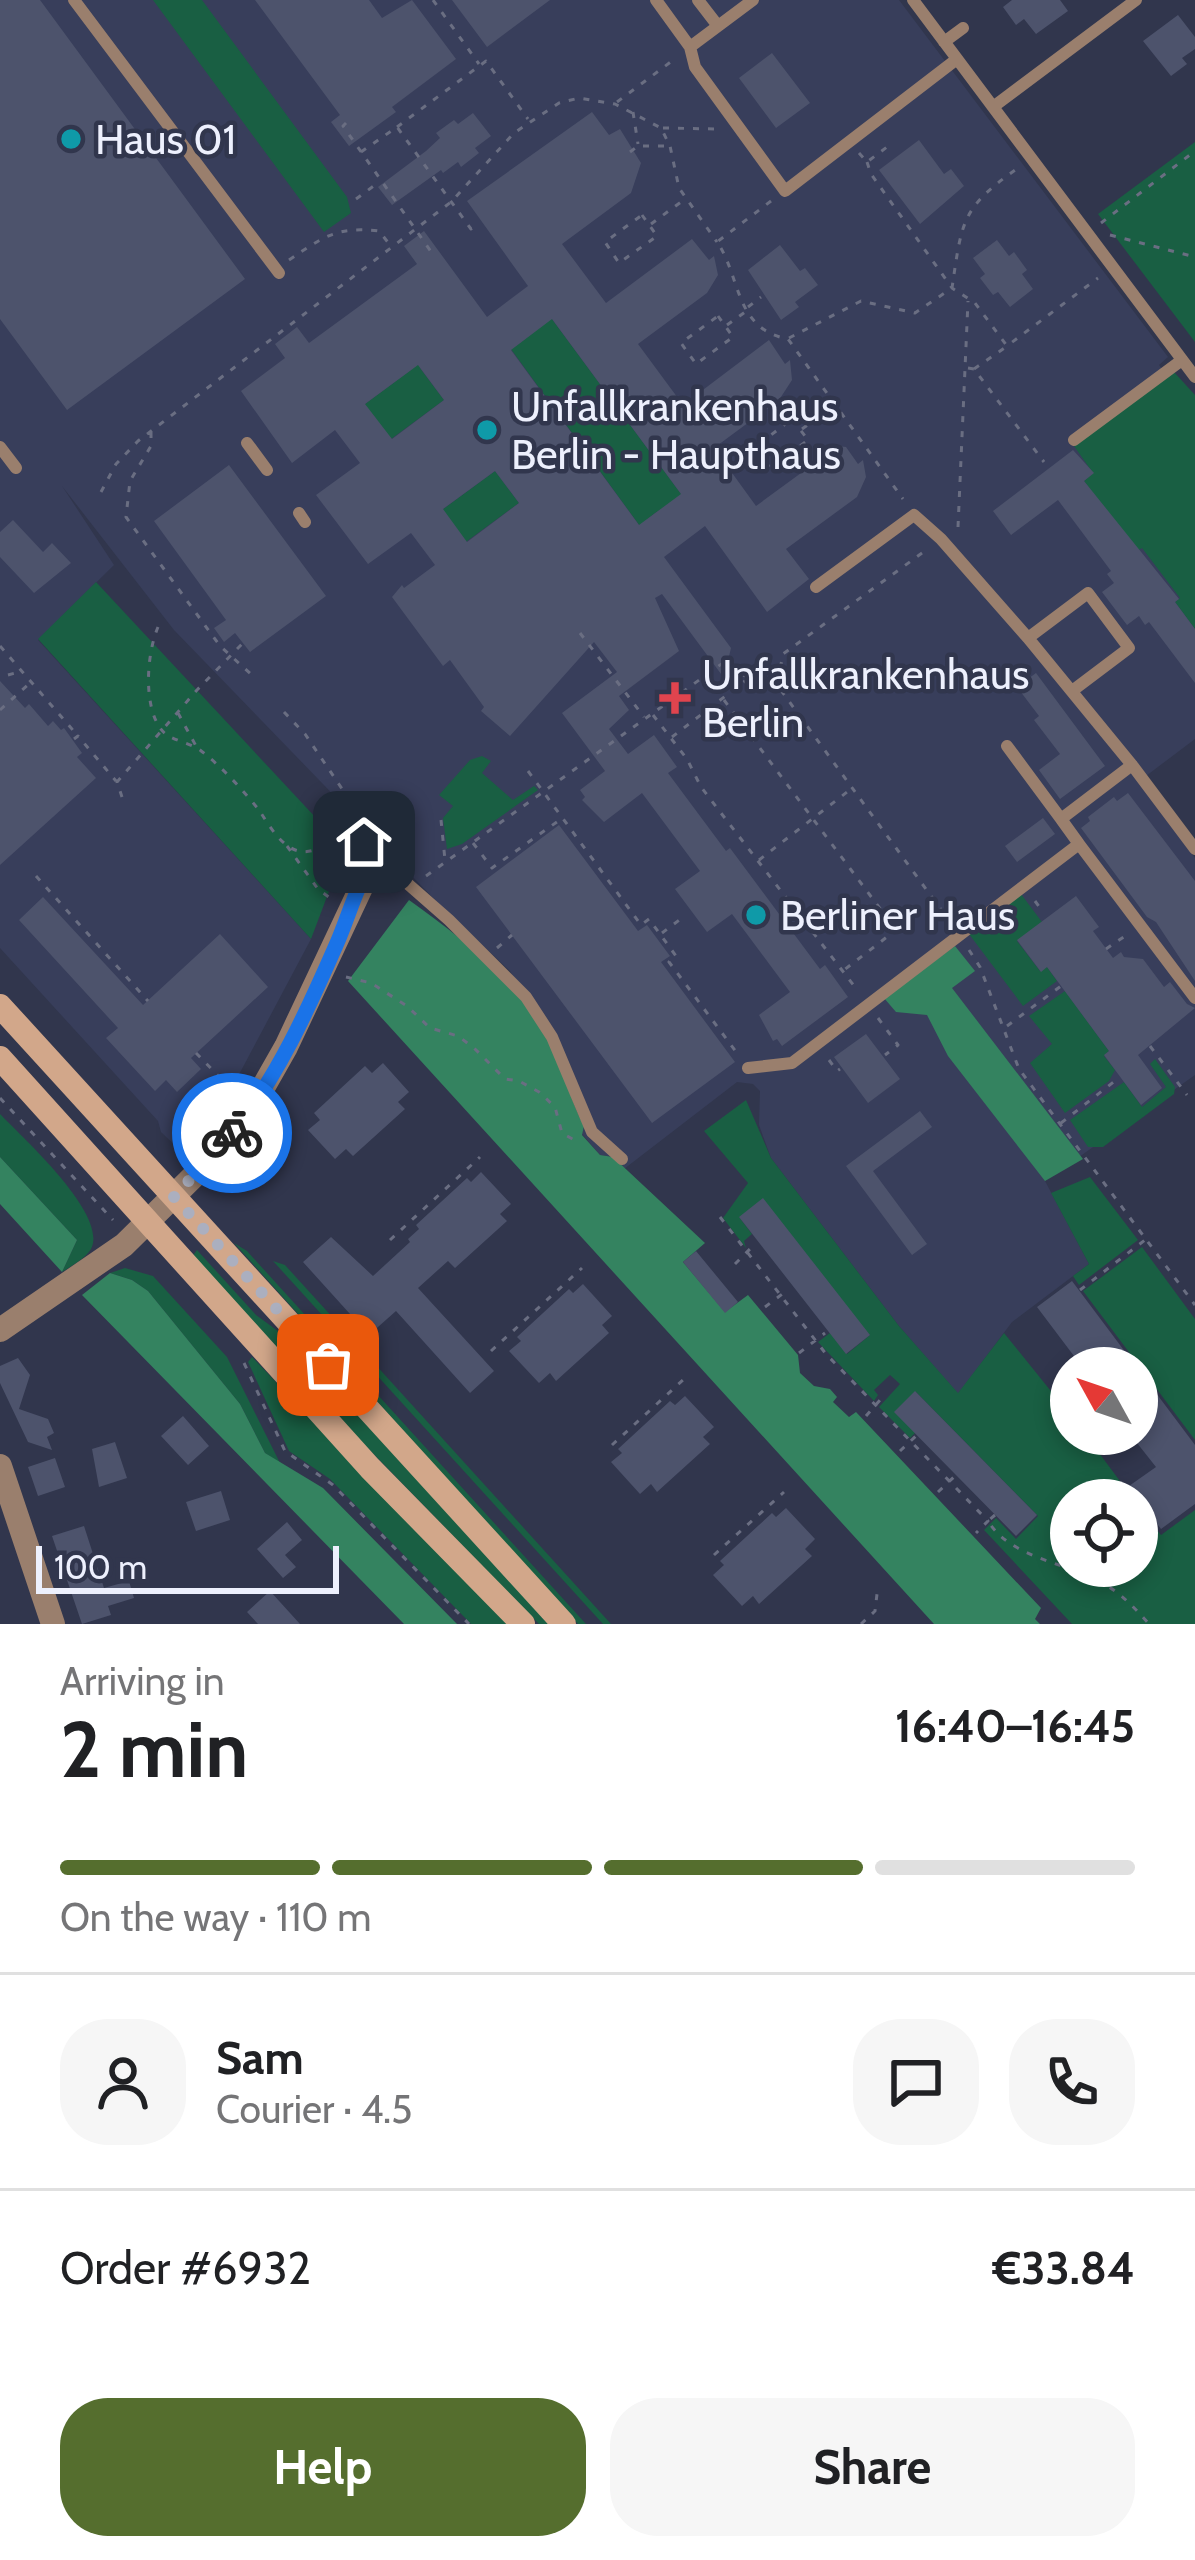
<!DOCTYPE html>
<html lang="en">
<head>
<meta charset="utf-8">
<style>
	:root { --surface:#fff; --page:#f6f6f6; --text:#202124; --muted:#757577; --line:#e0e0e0; --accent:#556e2e }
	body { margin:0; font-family:Cabin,sans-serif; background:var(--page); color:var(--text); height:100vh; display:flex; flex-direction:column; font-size:45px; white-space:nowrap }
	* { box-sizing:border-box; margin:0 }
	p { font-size:39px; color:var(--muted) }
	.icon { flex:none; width:66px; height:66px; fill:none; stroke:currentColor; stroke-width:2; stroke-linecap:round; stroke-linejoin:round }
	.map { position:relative; height:1624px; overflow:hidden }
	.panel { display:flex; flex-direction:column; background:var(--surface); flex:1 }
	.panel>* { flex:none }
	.needle { width:78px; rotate:310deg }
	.tools { position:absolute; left:1050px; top:1347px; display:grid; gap:24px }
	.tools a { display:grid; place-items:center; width:108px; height:108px; border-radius:50%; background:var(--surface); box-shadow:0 6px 18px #0003; font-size:60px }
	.scale { position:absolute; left:36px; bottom:30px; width:303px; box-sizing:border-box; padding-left:12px; border:6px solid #edf0fd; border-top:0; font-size:33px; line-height:42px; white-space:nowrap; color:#edf0fd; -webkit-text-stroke:9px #31364d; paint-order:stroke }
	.pin { position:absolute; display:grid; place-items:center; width:102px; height:102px; color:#fff; margin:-51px; border-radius:24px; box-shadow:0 6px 18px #0006 }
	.courier { position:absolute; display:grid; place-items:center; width:120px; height:120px; margin:-60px; border:9px solid #1a73e8; border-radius:50%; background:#fff; color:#222; box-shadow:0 3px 15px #0007 }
	.overview em { font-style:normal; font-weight:700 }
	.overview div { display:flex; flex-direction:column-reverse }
	.overview { display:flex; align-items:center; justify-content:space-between; height:204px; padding:0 60px }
	h1 { font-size:78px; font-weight:700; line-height:90px }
	.bar { display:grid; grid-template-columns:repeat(4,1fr); gap:18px 12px; align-content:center; height:144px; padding:0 60px }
	.bar i { height:15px; border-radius:9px; background:var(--line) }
	.bar .selected { background:var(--accent) }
	.bar p { grid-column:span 4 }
	.line { display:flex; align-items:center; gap:30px; padding:0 60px; border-top:3px solid var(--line) }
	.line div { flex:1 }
	.round { display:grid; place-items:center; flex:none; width:126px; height:126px; border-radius:48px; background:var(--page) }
	.primary-button { display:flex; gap:24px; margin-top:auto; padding:24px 60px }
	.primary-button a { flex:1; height:138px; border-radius:48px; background:var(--accent); color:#fff; font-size:48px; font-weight:700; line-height:138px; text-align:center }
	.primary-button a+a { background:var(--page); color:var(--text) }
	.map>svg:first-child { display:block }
	.built { fill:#383e5b }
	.green { fill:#195f43 }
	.forest { fill:#348360 }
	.building { fill:#4d536c; fill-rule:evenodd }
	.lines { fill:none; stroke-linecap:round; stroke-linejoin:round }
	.path { stroke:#6a6e82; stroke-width:3; stroke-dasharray:6 9; stroke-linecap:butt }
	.lane { stroke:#9a7f6d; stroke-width:12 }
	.street { stroke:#9a7f6d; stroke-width:24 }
	.secondary { stroke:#d2a78a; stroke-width:24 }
	.done { stroke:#abafbf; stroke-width:12; stroke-dasharray:0 21.6 }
	.route { stroke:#1a73e8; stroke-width:15 }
	.culture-dot { fill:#0f9aa8; stroke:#31364d; stroke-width:4.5 }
	.health-dot { fill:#e0444e; stroke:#31364d; stroke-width:4.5 }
	.labels { text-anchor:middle; stroke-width:9; stroke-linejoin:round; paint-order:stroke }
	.poi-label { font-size:42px; fill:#edf0fd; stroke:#31364d; text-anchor:start }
</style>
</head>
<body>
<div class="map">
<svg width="1195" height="1624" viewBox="0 0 1195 1624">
	<rect width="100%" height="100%" fill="#31364d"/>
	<path class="built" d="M 0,0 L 899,0 L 1168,357 L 1159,365 L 1195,414 L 1195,739 L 1138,782 L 1195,858 L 1195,1075 L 1045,1181 L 1089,1264 L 1012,1322 L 958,1394 L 899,1326 L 771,1158 L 759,1125 L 760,1091 L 753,1084 L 737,1082 L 624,1169 L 613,1157 L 600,1155 L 582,1134 L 584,1125 L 550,1040 L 510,971 L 439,904 L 174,630 L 62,486 L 114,565 L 38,640 L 311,939 L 226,1099 L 181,1151 L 161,1132 L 158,1121 L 0,948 Z"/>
	<path class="green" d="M 153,0 L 202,0 L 347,197 L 351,213 L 324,232 Z
		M 1195,142 L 1195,342 L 1098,214 Z
		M 549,315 L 684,498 C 669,506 648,512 642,529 L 508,345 L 516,346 L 530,335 L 528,331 Z
		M 420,363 L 420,368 L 444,400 L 383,445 L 357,410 Z
		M 1174,372 L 1195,395 L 1195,629 L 1175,602 L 1180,598 L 1142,548 L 1137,551 L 1084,481 L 1093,473 L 1074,446 Z
		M 495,471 L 519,503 L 459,547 L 435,515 Z
		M 96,582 L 345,849 L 311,939 L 38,639 Z
		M 482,756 L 491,761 L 482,773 L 513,800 L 534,786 L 538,790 L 462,844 L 447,849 L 443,818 L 453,806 L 439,795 L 470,760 Z
		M 1021,894 L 1042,922 L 1017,941 L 1040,971 L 1047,967 L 1057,981 L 1023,1006 L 969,934 Z
		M 1065,991 L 1109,1051 L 1104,1056 L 1115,1070 L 1109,1081 L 1065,1113 L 1030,1063 L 1052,1044 L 1029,1016 Z
		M 1155,1059 L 1175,1087 L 1174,1094 L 1103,1147 L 1088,1147 L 1070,1120 L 1124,1082 L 1142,1107 L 1166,1087 L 1150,1064 Z
		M 746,1100 L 771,1158 L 899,1326 L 958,1393 L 1004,1333 L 1071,1416 L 1071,1434 L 1085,1434 L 1134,1500 L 1071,1500 L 1071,1566 L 1137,1566 L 1137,1504 L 1161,1535 L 1195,1510 L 1195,1624 L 1072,1624 L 984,1530 L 996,1518 L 1016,1539 L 1038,1516 L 916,1392 L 915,1433 L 910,1438 L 879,1407 L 900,1384 L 890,1375 L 874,1390 L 878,1395 L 874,1401 L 818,1342 L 830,1333 L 847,1354 L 870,1335 L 739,1217 L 752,1234 L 744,1241 L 746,1248 L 723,1218 L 748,1183 L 704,1131 Z
		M 0,1114 C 22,1137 109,1215 91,1249 C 86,1258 71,1266 62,1272 L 77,1240 L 0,1157 Z
		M 1090,1177 L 1138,1240 L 1079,1285 L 1073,1276 L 1089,1264 L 1051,1193 Z
		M 234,1243 L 247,1251 L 586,1624 L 578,1624 Z
		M 1142,1247 L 1195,1319 L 1195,1440 L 1083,1291 Z
		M 197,1250 L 256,1315 L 293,1342 L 549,1624 L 539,1624 L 359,1439 L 192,1257 Z
		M 273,1261 L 285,1265 L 611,1624 L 603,1624 Z
		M 125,1268 L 153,1276 L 227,1357 L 280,1463 L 265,1453 L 240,1404 L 148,1291 L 132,1280 L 110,1273 Z
		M 252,1357 L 507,1624 L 471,1624 L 330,1479 L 289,1451 L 248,1362 Z"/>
	<path class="forest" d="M 409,900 C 461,937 517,981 548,1038 C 563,1065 569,1098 584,1126 L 582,1135 L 600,1155 L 613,1157 L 705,1243 L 683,1262 L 725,1312 L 748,1295 L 798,1355 L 800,1373 L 814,1386 L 830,1389 L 837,1397 L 833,1402 L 849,1417 L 856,1412 L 1041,1608 L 1035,1619 L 1040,1624 L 934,1624 L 348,981 Z
		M 955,946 L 975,971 L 952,988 L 1083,1159 L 1045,1181 L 948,1056 L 927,1015 L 896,1012 L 884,998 Z
		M 0,1157 L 77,1240 L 62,1272 L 0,1204 Z
		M 110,1273 L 132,1280 L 148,1291 L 240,1404 L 265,1453 L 323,1488 L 457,1624 L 404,1624 L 82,1295 Z"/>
	<path class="building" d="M 0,0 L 40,0 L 245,279 L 67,410 L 0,319 Z
		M 255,0 L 369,0 L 382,18 L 412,0 L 456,59 L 392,107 L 396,112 L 349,146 L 331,122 L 340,115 Z
		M 452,0 L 550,0 L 487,47 Z
		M 1012,0 L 1060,0 L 1068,11 L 1036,34 L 1024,19 L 1016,25 L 1003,7 Z
		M 1178,15 L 1195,37 L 1195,49 L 1182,58 L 1187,64 L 1171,76 L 1143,41 Z
		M 772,53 L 810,103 L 776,128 L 739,78 Z
		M 592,112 L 609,135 L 620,129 L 641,163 L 631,193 L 562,244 L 606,303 L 692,239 L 709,260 L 714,256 L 718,275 L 707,293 L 638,344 L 683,405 L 769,340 L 785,364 L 790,360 L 792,380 L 779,400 L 714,448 L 756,506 L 838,446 L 846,447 L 858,464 L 863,460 L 866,477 L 857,497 L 786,549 L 809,579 L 767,612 L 705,526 L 664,557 L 731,648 L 724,678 L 662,594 L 655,598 L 679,651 L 619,696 L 629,710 L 609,729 L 628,754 L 654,735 L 677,767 L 668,773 L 726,851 L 730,848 L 820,969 L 825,965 L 848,997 L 782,1046 L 777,1039 L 773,1041 L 759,1015 L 790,992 L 732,914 L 707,932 L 675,889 L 700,871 L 642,793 L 604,822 L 582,800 L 585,797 L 580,790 L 605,771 L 562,713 L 617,672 L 594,642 L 510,736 L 481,711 L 484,707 L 450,660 L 443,666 L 392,597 L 402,585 L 404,588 L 435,565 L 411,533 L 368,564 L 316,495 L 360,463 L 335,430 L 292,463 L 241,391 L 285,358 L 275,344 L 297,327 L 309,343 L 417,264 L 404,246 L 424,231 L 487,317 L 528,286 L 467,201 ZM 552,319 L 681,494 L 639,525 L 511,350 ZM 418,365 L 444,400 L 392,439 L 365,404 ZM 495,471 L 519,503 L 467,542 L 443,509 Z
		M 473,113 L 491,136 L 475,148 L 479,153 L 461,167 L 458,162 L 443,173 L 441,170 L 392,205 L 378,187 L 426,151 L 440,138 L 436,133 L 447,125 L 454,120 L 458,124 Z
		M 919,140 L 944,174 L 951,169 L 964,186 L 920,224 L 879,170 Z
		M 997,240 L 1009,256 L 1014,252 L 1027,270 L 1022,274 L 1033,289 L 1010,307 L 998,292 L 993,295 L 980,278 L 985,274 L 973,258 Z
		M 780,245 L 800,271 L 805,268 L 818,285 L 795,302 L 799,307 L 781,320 L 748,270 Z
		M 1073,450 L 1094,473 L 1084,481 L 1179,599 L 1175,602 L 1195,629 L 1195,683 L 1149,622 L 1145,625 L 1139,616 L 1127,625 L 1102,592 L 1114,583 L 1107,574 L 1111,571 L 1058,500 L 1011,535 L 993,511 Z
		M 229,465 L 326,596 L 250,652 L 235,633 L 224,642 L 214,628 L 226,620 L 154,521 Z
		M 13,520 L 43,552 L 52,543 L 71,563 L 34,593 L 0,557 L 0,532 Z
		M 1036,673 L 1105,766 L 1060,799 L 1039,770 L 1060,754 L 1034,720 L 1039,716 L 1017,687 Z
		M 0,681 L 25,708 L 29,704 L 48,726 L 53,721 L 61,730 L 64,728 L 82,753 L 77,757 L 96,778 L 0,865 Z
		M 1128,793 L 1195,881 L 1195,981 L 1156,922 L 1147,917 L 1081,828 L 1090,821 L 1088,817 L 1114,797 L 1117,801 Z
		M 1043,818 L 1055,834 L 1017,862 L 1005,846 Z
		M 559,825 L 638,931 L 647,925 L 670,956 L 661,962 L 735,1062 L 652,1123 L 476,887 Z
		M 1076,896 L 1099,927 L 1093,931 L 1113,958 L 1121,952 L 1124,957 L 1143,959 L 1164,987 L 1170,982 L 1187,1004 L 1195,1008 L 1138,1055 L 1162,1088 L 1141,1105 L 1104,1055 L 1109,1051 L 1047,967 L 1041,972 L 1017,940 Z
		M 43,897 L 143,1005 L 220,934 L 268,987 L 191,1058 L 201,1069 L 177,1092 L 166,1080 L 155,1091 L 106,1038 L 118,1028 L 19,920 Z
		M 866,1034 L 900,1079 L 868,1103 L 834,1057 Z
		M 383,1063 L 409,1092 L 398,1102 L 405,1109 L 353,1156 L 346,1149 L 335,1159 L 308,1130 L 320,1120 L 314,1113 L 365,1066 L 372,1073 Z
		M 920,1111 L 932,1127 L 873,1171 L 927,1244 L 912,1255 L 846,1166 Z
		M 481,1172 L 511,1204 L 500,1214 L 507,1221 L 455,1268 L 448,1261 L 418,1288 L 494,1371 L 470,1393 L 396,1311 L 369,1335 L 303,1262 L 331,1237 L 373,1276 L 410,1242 L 408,1239 L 419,1229 L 416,1225 L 467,1178 L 471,1182 Z
		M 763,1198 L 870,1335 L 846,1354 L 739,1217 Z
		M 696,1251 L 738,1302 L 725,1313 L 683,1262 Z
		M 1072,1281 L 1195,1445 L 1195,1504 L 1161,1529 L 1129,1486 L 1156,1467 L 1137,1443 L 1137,1368 L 1083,1368 L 1037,1307 Z
		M 583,1284 L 612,1316 L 602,1325 L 609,1333 L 556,1381 L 550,1373 L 539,1383 L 509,1351 L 521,1341 L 517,1337 L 569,1289 L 573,1293 Z
		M 18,1358 L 30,1375 L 19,1409 L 48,1419 L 54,1433 L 47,1437 L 52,1450 L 28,1442 L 0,1383 L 0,1366 Z
		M 915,1391 L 1037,1515 L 1016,1536 L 894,1412 Z
		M 685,1396 L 714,1427 L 703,1437 L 710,1444 L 657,1492 L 651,1484 L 640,1494 L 611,1462 L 622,1453 L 618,1449 L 670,1401 L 675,1405 Z
		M 183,1416 L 209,1446 L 188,1465 L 161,1436 Z
		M 115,1442 L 127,1478 L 99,1487 L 92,1449 Z
		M 55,1458 L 65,1487 L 38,1496 L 28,1467 Z
		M 221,1491 L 230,1520 L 196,1531 L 186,1502 Z
		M 786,1508 L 815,1539 L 805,1549 L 812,1556 L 759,1604 L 753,1596 L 742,1606 L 713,1575 L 724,1565 L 720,1561 L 772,1513 L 776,1517 Z
		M 287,1522 L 302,1540 L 285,1555 L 296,1567 L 283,1578 L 257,1549 Z
		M 84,1526 L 104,1588 L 129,1581 L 134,1598 L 108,1606 L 111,1615 L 82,1624 L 52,1536 Z
		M 270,1591 L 300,1624 L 258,1624 L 247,1612 Z"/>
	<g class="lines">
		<path class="path" d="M 433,0 L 479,64
			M 617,102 L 676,58
			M 633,112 L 638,144
			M 346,123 L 343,126 L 432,253
			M 397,127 L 486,61 L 528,119
			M 663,128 L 719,129
			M 361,152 L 397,127 L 471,229 L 478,225
			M 630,152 L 638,146 L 668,146
			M 859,153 L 867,162 L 891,144
			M 867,162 L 871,174 L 952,288 L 975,303 L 1007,346 L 1098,278
			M 356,199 L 379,182
			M 771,201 L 717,242 C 741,276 734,329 788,339 L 903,499
			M 642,215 L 657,236 L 619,263 L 605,242 Z
			M 1101,223 L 1195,151
			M 651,224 L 685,199
			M 1110,235 L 1195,257
			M 289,260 C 323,237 337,226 379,231 L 390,245
			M 748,307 L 761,297
			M 718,316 L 733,337 L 696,364 L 681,343 Z
			M 727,325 L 748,310
			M 789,338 L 861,301 L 915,313 L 952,288 C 962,221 961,208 1018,168
			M 968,368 L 974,369 L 1044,462
			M 974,369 L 1006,347
			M 792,419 L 808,440 L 770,468 L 755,447 Z
			M 802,429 L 833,407
			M 151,432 L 151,446 L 130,481 L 126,517 L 220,646 L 252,675
			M 101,492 L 116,464 L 138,441 L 451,202 L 514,133 L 559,103 L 579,98 L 615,104 L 661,128 L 670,146 L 679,188 L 717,242
			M 958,527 L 968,301
			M 158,627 C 147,653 143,703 160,728 C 169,741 187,741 200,750 C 221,766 242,789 259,810 C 267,822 276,838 288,846 C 303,857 317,850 331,842
			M 580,633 L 644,717
			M 0,646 L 78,736
			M 8,675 L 19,672
			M 772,678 L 950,922
			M 724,700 L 896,930 L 844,970
			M 0,710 L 30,683
			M 284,712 L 305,734 L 357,811
			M 178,713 L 196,746
			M 653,715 L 687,759 L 701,787 L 858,991
			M 672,737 L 745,681
			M 74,739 L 78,736 L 116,781
			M 528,771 L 641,925 L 649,919 L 676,956 L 669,962 L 737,1053
			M 122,797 L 117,782 L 197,690 L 243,643
			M 441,820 L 445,860
			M 473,843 L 492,868 L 561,819
			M 287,846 L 318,889 L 330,898
			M 759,860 L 851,789
			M 36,876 L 148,1001
			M 426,876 L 727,660 C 745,684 779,692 783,654 L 929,548
			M 1035,901 L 1043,912
			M 662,933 L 682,918
			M 497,948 L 512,935
			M 1106,949 L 1125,936
			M 969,950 L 980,967 L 1019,1069 L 1195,1305
			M 346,977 L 371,983 L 407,1006 L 430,1028 L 458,1036 L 474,1048 L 505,1079 L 519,1081 L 539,1092 L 555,1107 L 562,1133 L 576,1141
			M 878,1018 L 898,1045 L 885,1055
			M 1007,1026 L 1061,986
			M 1150,1046 L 1187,1095
			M 196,1053 L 234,1092
			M 829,1060 L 837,1071 L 840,1069
			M 0,1098 L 113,1220
			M 1061,1123 L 1120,1077
			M 720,1217 L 826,1354 L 988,1521 L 976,1533
			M 390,1240 L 480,1157
			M 735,1264 L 755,1244
			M 1080,1290 L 1145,1240
			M 765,1307 L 789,1289
			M 491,1351 L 582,1268
			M 799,1353 L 825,1333
			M 244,1363 L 285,1451 L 333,1485 L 469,1624
			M 866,1416 L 880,1400
			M 612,1445 L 683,1380
			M 900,1451 L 917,1435
			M 938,1492 L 956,1475
			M 995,1515 L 988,1521 C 1010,1557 1062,1562 1097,1580 C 1119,1591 1133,1606 1149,1624
			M 714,1555 L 784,1492
			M 861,1624 L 875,1611 L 877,1594"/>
		<path class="lane" d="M 74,0 L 279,273
			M 656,0 L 690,47
			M 698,0 L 718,26
			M 753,0 L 690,47 L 695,67 L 785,191 L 957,59
			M 913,0 L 1195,377
			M 944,42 L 963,28
			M 993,107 L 1136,0
			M 1074,440 L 1182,360
			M 247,443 L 267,470
			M 0,447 L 16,468
			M 299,513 L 305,522
			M 816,587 L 914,515 L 941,539 L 1028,638 L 1132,765 L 1195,849
			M 1028,638 L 1088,593 L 1129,648 L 1072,691
			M 1007,746 L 1061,819
			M 392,836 L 376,856 L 449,920 L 526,997 L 552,1037 L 592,1132 L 622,1159
			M 1079,844 L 1195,998
			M 748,1068 L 792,1063 L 1079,844 L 1061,819 L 1132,765"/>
		<path class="street" d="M 0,1330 L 124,1245 L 198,1172 L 248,1114 L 286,1047 L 376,856 L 353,832
			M 0,1466 L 53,1624"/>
		<path class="secondary" d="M 0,1006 L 564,1624
			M 0,1058 L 370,1468 L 523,1624"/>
	</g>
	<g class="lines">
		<path class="done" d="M 232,1133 L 174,1197 L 328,1365"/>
		<path class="route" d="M 232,1133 C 277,1079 309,1007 337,943 C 350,913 357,883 376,856 L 364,842"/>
	</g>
	<g class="culture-dot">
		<circle cx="71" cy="139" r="12"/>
		<circle cx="487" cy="430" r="12"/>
		<circle cx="756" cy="915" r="12"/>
	</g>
	<path class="health-dot" d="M669 680h12v12h12v12h-12v12h-12v-12h-12v-12h12z"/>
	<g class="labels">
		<g class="poi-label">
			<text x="95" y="154">Haus 01</text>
			<text x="511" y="421">Unfallkrankenhaus<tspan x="511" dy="48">Berlin - Haupthaus</tspan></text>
			<text x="702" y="689">Unfallkrankenhaus<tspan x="702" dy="48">Berlin</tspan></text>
			<text x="780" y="930">Berliner Haus</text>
		</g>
	</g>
</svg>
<div class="tools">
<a><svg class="needle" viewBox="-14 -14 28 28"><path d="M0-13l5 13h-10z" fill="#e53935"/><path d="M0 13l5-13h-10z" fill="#757577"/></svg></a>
<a><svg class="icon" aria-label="locate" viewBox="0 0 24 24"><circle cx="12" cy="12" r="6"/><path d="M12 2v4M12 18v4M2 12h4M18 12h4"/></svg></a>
</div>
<div class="scale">100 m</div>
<div class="pin" style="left:328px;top:1365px;background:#ea580c"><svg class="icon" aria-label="bag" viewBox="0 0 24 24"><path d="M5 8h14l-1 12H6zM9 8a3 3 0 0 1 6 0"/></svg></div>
<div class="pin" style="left:364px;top:842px;background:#1f2937"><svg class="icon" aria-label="home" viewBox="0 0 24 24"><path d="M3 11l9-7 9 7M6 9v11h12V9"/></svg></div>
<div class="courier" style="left:232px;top:1133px"><svg class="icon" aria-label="bike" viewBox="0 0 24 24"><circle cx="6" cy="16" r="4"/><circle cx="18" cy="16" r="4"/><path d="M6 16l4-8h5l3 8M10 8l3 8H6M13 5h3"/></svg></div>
</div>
<section class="panel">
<div class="overview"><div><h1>2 min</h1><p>Arriving in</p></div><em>16:40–16:45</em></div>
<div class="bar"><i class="selected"></i><i class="selected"></i><i class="selected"></i><i></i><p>On the way · 110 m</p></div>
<div class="line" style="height:216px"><a class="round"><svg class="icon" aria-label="person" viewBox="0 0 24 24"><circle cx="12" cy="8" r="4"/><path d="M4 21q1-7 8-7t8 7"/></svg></a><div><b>Sam</b><p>Courier · 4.5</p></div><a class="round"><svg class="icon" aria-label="chat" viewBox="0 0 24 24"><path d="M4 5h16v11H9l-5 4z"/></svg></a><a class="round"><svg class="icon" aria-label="phone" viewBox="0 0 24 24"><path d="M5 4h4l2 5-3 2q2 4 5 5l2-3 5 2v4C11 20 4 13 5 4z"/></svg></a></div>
<div class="line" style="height:156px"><div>Order #6932</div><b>€33.84</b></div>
<div class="primary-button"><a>Help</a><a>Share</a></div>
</section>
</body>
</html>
